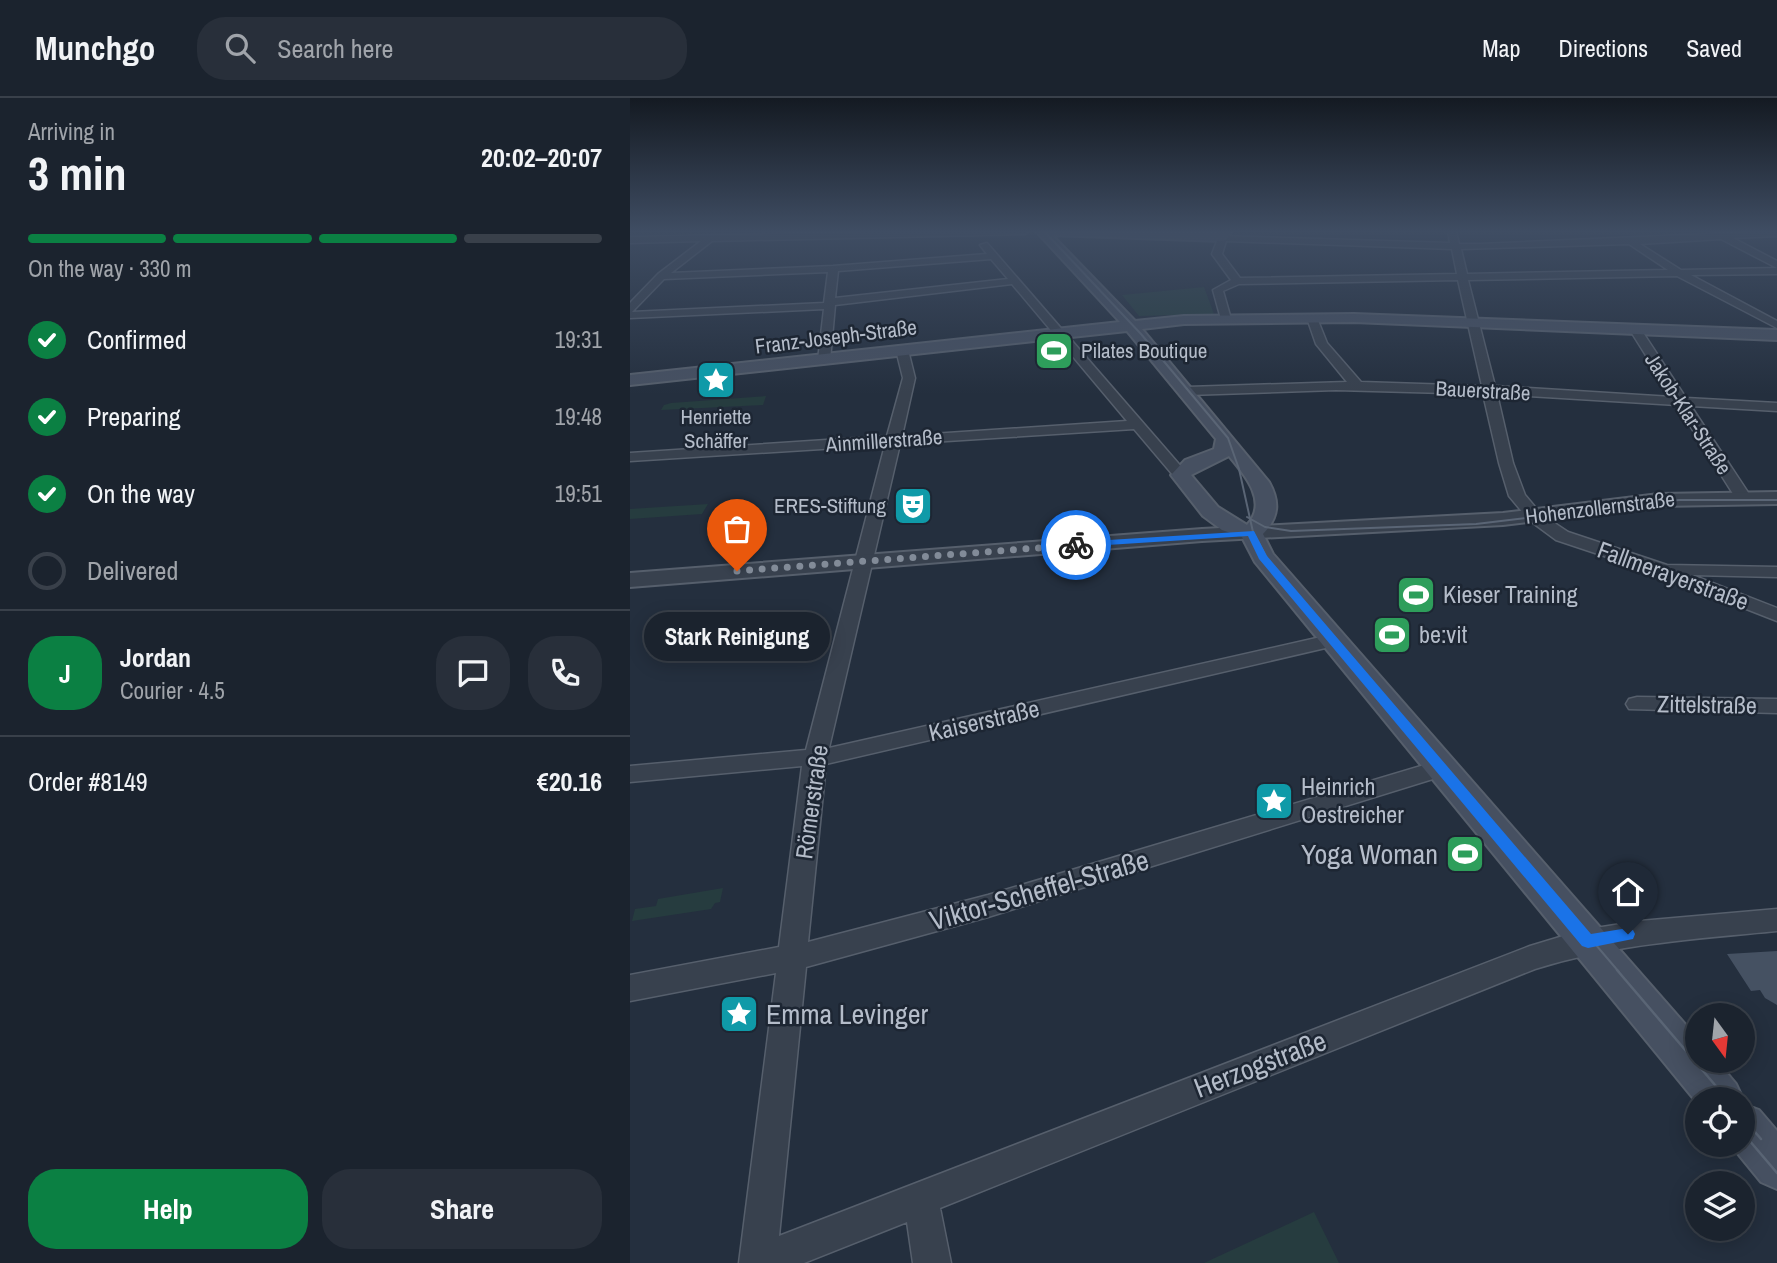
<!DOCTYPE html>
<html lang="en">
<head>
<meta charset="utf-8">
<style>
	:root { --surface:#1b232e; --page:#282f3a; --text:#f1f3f6; --muted:#a0a4aa; --line:#39404a; --accent:#0b8043 }
	body { margin:0; font-family:"Archivo Narrow",sans-serif; background:var(--page); color:var(--text); height:100vh; display:flex; flex-direction:column; font-size:26px; white-space:nowrap }
	* { box-sizing:border-box; margin:0 }
	p { font-size:23px; color:var(--muted) }
	.icon { flex:none; width:38px; height:38px; fill:none; stroke:currentColor; stroke-width:2; stroke-linecap:round; stroke-linejoin:round }
	.map { position:relative; flex:1; overflow:hidden }
	.details { display:flex; flex-direction:column; background:var(--surface); width:630px }
	.details>* { flex:none }
	.needle { width:46px; rotate:165deg }
	.tools { position:absolute; left:1055px; top:905px; display:grid; gap:14px }
	.tools a { display:grid; place-items:center; width:70px; height:70px; border-radius:50%; background:var(--surface); box-shadow:0 4px 18px #0003,0 0 0 2px var(--line); font-size:35px }
	.pin { position:absolute; display:grid; place-items:center; width:60px; height:60px; color:#fff; margin:-72px -30px; border-radius:50% 50% 50% 0; rotate:-45deg; box-shadow:0 0 7px #0007 }
	.pin .icon { rotate:45deg }
	.courier { position:absolute; display:grid; place-items:center; width:70px; height:70px; margin:-35px; border:5px solid #1a73e8; border-radius:50%; background:#fff; color:#222; box-shadow:0 2px 9px #0007 }
	.bubble { position:absolute; height:49px; border-radius:24px; background:var(--surface); box-shadow:0 4px 18px #0003,0 0 0 2px var(--line); font-size:23px; font-weight:700; line-height:49px; text-align:center }
	.headline em { font-style:normal; font-weight:700 }
	.headline div { display:flex; flex-direction:column-reverse }
	.headline { display:flex; align-items:center; justify-content:space-between; height:119px; padding:0 28px }
	h1 { font-size:46px; font-weight:700; line-height:52px }
	.bar { display:grid; grid-template-columns:repeat(4,1fr); gap:10px 7px; align-content:center; height:84px; padding:0 28px }
	.bar i { height:9px; border-radius:5px; background:var(--line) }
	.bar .selected { background:var(--accent) }
	.bar p { grid-column:span 4 }
	.line { display:flex; align-items:center; gap:18px; padding:0 28px; border-top:2px solid var(--line) }
	.line div { flex:1 }
	.round { display:grid; place-items:center; flex:none; width:74px; height:74px; border-radius:28px; background:var(--page) }
	ol { padding:0 28px; list-style:none }
	li { display:flex; align-items:center; gap:21px; height:77px }
	li p { margin-inline-start:auto }
	li .icon { padding:7px; border-radius:50%; background:var(--accent); color:#fff; stroke-width:4 }
	li:last-child { color:var(--muted) }
	li i { width:38px; height:38px; border:4px solid var(--line); border-radius:50% }
	.cta { display:flex; gap:14px; margin-top:auto; padding:14px 28px }
	.cta a { flex:1; height:80px; border-radius:28px; background:var(--accent); color:#fff; font-size:28px; font-weight:700; line-height:80px; text-align:center }
	.cta a+a { background:var(--page); color:var(--text) }
	header { display:flex; align-items:center; gap:42px; box-sizing:border-box; height:98px; padding:0 35px; background:var(--surface); border-bottom:2px solid var(--line) }
	header strong { font-size:33px }
	nav { display:flex; gap:38px; margin-inline-start:auto; font-size:24px }
	.search { width:490px; height:63px; background:var(--page); display:flex; align-items:center; gap:18px; box-sizing:border-box; padding:0 24px; border-radius:28px; color:var(--muted); font-size:26px }
	main { display:flex; flex:1; min-height:0 }
	.map>svg:first-child { display:block }
	.green { fill:#263c3f }
	.building { fill:#455162 }
	.lines { fill:none; stroke-linecap:round; stroke-linejoin:round }
	.minor-casing { stroke:#565f6c; stroke-width:3 }
	.tertiary-casing { stroke:#565f6c; stroke-width:4 }
	.secondary-casing { stroke:#565f6c; stroke-width:4 }
	.minor { fill:#38414e; fill-rule:evenodd }
	.tertiary { fill:#38414e; fill-rule:evenodd }
	.secondary { fill:#465061; fill-rule:evenodd }
	.tram-far1 { stroke:#5a6575; stroke-width:2 }
	.tram { stroke:#5a6575; stroke-width:2.5 }
	.route { fill:#1a73e8 }
	.done { stroke:#828b98; stroke-width:7; stroke-dasharray:0 12.6 }
	.labels { text-anchor:middle; stroke-width:5; stroke-linejoin:round; paint-order:stroke }
	.far-street-label { font-size:21px; fill:#b4bcc9; stroke:#1d2633 }
	.far-poi-label { font-size:21px; fill:#b4bcc9; stroke:#1d2633; text-anchor:start }
	.street-label { font-size:24px; fill:#b4bcc9; stroke:#1d2633 }
	.poi-label { font-size:24px; fill:#b4bcc9; stroke:#1d2633; text-anchor:start }
	.near-poi-label { font-size:28px; fill:#b4bcc9; stroke:#1d2633; text-anchor:end }
	.near-street-label { font-size:28px; fill:#b4bcc9; stroke:#1d2633 }
</style>
</head>
<body>
<header>
<strong>Munchgo</strong>
<div class="search"><svg class="icon" aria-label="search" viewBox="0 0 24 24"><circle cx="10" cy="10" r="6"/><path d="M15 15l6 6"/></svg>Search here</div>
<nav><a>Map</a><a>Directions</a><a>Saved</a></nav>
</header>
<main>
<section class="details">
<div class="headline"><div><h1>3 min</h1><p>Arriving in</p></div><em>20:02–20:07</em></div>
<div class="bar"><i class="selected"></i><i class="selected"></i><i class="selected"></i><i></i><p>On the way · 330 m</p></div>
<ol>
<li><svg class="icon" aria-label="check" viewBox="0 0 24 24"><path d="M5 12l5 5 9-10"/></svg>Confirmed<p>19:31</p></li>
<li><svg class="icon" aria-label="check" viewBox="0 0 24 24"><path d="M5 12l5 5 9-10"/></svg>Preparing<p>19:48</p></li>
<li><svg class="icon" aria-label="check" viewBox="0 0 24 24"><path d="M5 12l5 5 9-10"/></svg>On the way<p>19:51</p></li>
<li><i></i>Delivered</li>
</ol>
<div class="line" style="height:126px"><b class="round" style="background:var(--accent);color:#fff">J</b><div><b>Jordan</b><p>Courier · 4.5</p></div><a class="round"><svg class="icon" aria-label="chat" viewBox="0 0 24 24"><path d="M4 5h16v11H9l-5 4z"/></svg></a><a class="round"><svg class="icon" aria-label="phone" viewBox="0 0 24 24"><path d="M5 4h4l2 5-3 2q2 4 5 5l2-3 5 2v4C11 20 4 13 5 4z"/></svg></a></div>
<div class="line" style="height:91px"><div>Order #8149</div><b>€20.16</b></div>
<div class="cta"><a>Help</a><a>Share</a></div>
</section>
<div class="map">
<svg width="1147" height="1165" viewBox="0 0 1147 1165">
	<rect width="100%" height="100%" fill="#242f3e"/>
	<path class="green" d="M 574,189 L 584,216 L 509,218 L 492,197 Z
		M 136,298 L 133,307 L 31,312 L 34,307 L 41,305 Z
		M 78,406 L 72,416 L 0,421 L 0,411 Z
		M 93,790 L 90,804 L 85,805 L 81,811 L 2,823 L 5,811 L 26,808 L 28,801 Z
		M 684,1114 L 709,1165 L 574,1165 Z"/>
	<path class="building" d="M 1147,853 L 1147,907 L 1135,900 L 1130,892 L 1121,893 L 1097,856 Z"/>
	<g class="lines">
		<g class="minor-casing">
			<path id="minor" d="M 291,133 L 399,133 L 395,136 L 82,143 L 41,175 L 203,168 L 357,156 L 350,147 L 357,145 L 561,380 L 553,385 L 548,383 L 504,331 L 270,346 L 199,650 L 704,536 L 711,538 L 714,542 L 711,546 L 704,548 L 196,666 L 178,844 L 358,797 L 811,662 L 819,664 L 823,670 L 819,676 L 358,819 L 176,869 L 149,1138 L 900,848 L 953,832 L 1010,823 L 1147,811 L 1147,833 C 1064,841 985,846 905,871 L 310,1110 L 321,1165 L 283,1165 L 277,1124 L 174,1165 L 109,1165 L 146,875 L 0,903 L 0,877 L 149,849 L 172,668 L 0,684 L 0,668 L 176,652 L 255,347 L 0,363 L 0,355 L 257,338 L 273,280 L 266,252 L 272,248 L 278,252 L 285,280 L 272,338 L 497,323 L 382,186 L 205,207 L 200,262 L 194,266 L 188,262 L 194,211 L 0,220 L 0,205 L 28,176 L 71,143 L 0,145 L 0,139 ZM 361,161 L 378,181 L 205,200 L 208,173 ZM 198,174 L 194,205 L 2,214 L 34,181 Z
				M 818,133 L 826,133 L 829,146 L 851,146 L 1147,133 L 1147,138 L 1103,140 L 1147,163 L 1147,170 L 1091,141 L 1010,146 L 1051,172 L 1147,170 L 1147,176 L 1061,177 L 1147,223 L 1147,230 L 1047,178 L 838,182 L 865,288 L 1042,299 L 1000,232 L 1006,229 L 1010,230 L 1056,300 L 1147,305 L 1147,313 L 1061,308 L 1121,399 L 1113,404 L 1105,399 L 1047,307 L 867,296 L 883,365 L 895,397 L 911,416 L 938,434 L 1037,467 L 1147,469 L 1147,479 L 1062,477 L 1147,510 L 1147,523 L 1022,474 L 926,442 L 899,422 L 879,398 L 869,365 L 853,296 L 706,292 L 558,297 L 552,293 L 558,289 L 717,284 L 686,246 L 677,220 L 682,217 L 687,220 L 697,245 L 731,284 L 852,288 L 828,182 L 609,186 L 593,193 L 601,221 L 596,224 L 591,221 L 583,192 L 601,182 L 582,156 L 589,138 L 820,145 ZM 596,143 L 822,151 L 827,176 L 610,180 L 592,156 ZM 999,146 L 1038,172 L 837,176 L 831,151 Z
				M 1007,599 L 1147,601 L 1147,615 L 999,611 L 996,606 L 999,601 Z"/>
		</g>
		<g class="tertiary-casing">
			<path id="tertiary" d="M 1147,394 L 1147,406 L 1029,408 L 873,427 L 572,443 L 0,489 L 0,475 L 572,431 L 873,415 L 1029,396 Z"/>
		</g>
		<g class="secondary-casing">
			<path id="secondary" d="M 406,133 L 588,136 L 590,133 L 602,133 L 596,142 L 592,143 L 422,137 L 505,223 L 554,218 L 724,216 L 1147,232 L 1147,242 L 724,224 L 554,226 L 512,231 L 639,384 C 650,404 649,419 633,436 L 643,456 L 1068,941 L 1068,962 L 1086,962 L 1106,986 L 1113,1001 L 1068,1001 L 1068,1006 L 625,464 L 612,439 L 592,432 L 573,418 L 541,377 L 555,362 L 584,351 L 586,341 L 497,233 L 0,287 L 0,277 L 490,224 ZM 599,358 C 614,376 639,404 617,427 L 588,409 L 561,377 Z
				M 1113,1006 L 1129,1012 L 1147,1033 L 1147,1091 L 1131,1084 L 1100,1046 L 1113,1046 Z"/>
		</g>
		<use href="#minor" class="minor"/>
		<use href="#tertiary" class="tertiary"/>
		<use href="#secondary" class="secondary"/>
		<path class="tram-far1" d="M 414,133 L 511,236 L 598,340 L 609,371 L 623,434 L 638,462 L 989,874
			M 617,419 L 635,429 L 661,433 L 846,426 L 1049,402 L 1147,402"/>
		<path class="tram" d="M 987,872 L 1097,1001
			M 1113,1020 L 1131,1041
			M 1113,1035 L 1147,1075"/>
	</g>
	<linearGradient id="sky" x2="0" y2="1"><stop stop-color="#141a22"/><stop offset="0.45" stop-color="#3f4d63"/><stop offset="1" stop-color="#3f4d63" stop-opacity="0"/></linearGradient>
	<rect width="1147" height="296" fill="url(#sky)"/>
	<path class="route" d="M 624,433 L 637,458 L 961,836 L 998,830 L 1003,832 L 1005,836 L 1003,841 L 958,850 L 952,848 L 629,461 L 618,438 L 446,449 L 441,447 L 446,444 Z"/>
	<g class="lines">
		<path class="done" d="M 107,473 L 446,447"/>
	</g>
	<defs>
		<g id="stadium-square" transform="scale(2.0125)"><rect x="-9" y="-9" width="18" height="18" rx="4" fill="#2e9e5b" stroke="#1d2633"/><path d="M0-5a6.5 5 0 1 0 0 10a6.5 5 0 1 0 0-10ZM-3.5-1.8h7v3.6h-7Z" fill="#fff"/></g>
		<g id="sight-square" transform="scale(2.0125)"><rect x="-9" y="-9" width="18" height="18" rx="4" fill="#0f9aa8" stroke="#1d2633"/><path d="M0-6L1.8-2.2L6-1.7L2.9 1.2L3.7 5.4L0 3.3L-3.7 5.4L-2.9 1.2L-6-1.7L-1.8-2.2Z" fill="#fff"/></g>
		<g id="theatre-square" transform="scale(2.0125)"><rect x="-9" y="-9" width="18" height="18" rx="4" fill="#0f9aa8" stroke="#1d2633"/><path d="M-5-5.5Q0-4 5-5.5V0Q5 5 0 6Q-5 5-5 0ZM-3.3-2.5H-1v1.5H-3.3ZM1-2.5H3.3v1.5H1ZM-2.8 1Q0 5.5 2.8 1Z" fill="#fff"/></g>
	</defs>
	<g fill-rule="evenodd">
		<use href="#stadium-square" x="424" y="253"/>
		<use href="#sight-square" x="86" y="282"/>
		<use href="#theatre-square" x="283" y="408"/>
		<use href="#stadium-square" x="786" y="497"/>
		<use href="#stadium-square" x="762" y="537"/>
		<use href="#sight-square" x="644" y="703"/>
		<use href="#stadium-square" x="835" y="756"/>
		<use href="#sight-square" x="109" y="916"/>
	</g>
	<g class="labels">
		<g class="far-street-label">
			<text transform="translate(206 239) rotate(-7)" y="7">Franz-Joseph-Straße</text>
			<text transform="translate(853 293) rotate(3)" y="7">Bauerstraße</text>
			<text transform="translate(1058 316) rotate(57)" y="7">Jakob-Klar-Straße</text>
			<text transform="translate(254 343) rotate(-4)" y="7">Ainmillerstraße</text>
			<text transform="translate(970 410) rotate(-7)" y="7">Hohenzollernstraße</text>
		</g>
		<g class="far-poi-label">
			<text x="451" y="260">Pilates Boutique</text>
			<text x="86" y="326" text-anchor="middle">Henriette<tspan x="86" dy="24">Schäffer</tspan></text>
			<text x="256" y="415" text-anchor="end">ERES-Stiftung</text>
		</g>
		<g class="street-label">
			<text transform="translate(1043 478) rotate(20)" y="8">Fallmerayerstraße</text>
			<text transform="translate(1077 607) rotate(1)" y="8">Zittelstraße</text>
			<text transform="translate(354 623) rotate(-13)" y="8">Kaiserstraße</text>
			<text transform="translate(182 704) rotate(-82)" y="8">Römerstraße</text>
		</g>
		<g class="poi-label">
			<text x="813" y="505">Kieser Training</text>
			<text x="789" y="545">be:vit</text>
			<text x="671" y="697">Heinrich<tspan x="671" dy="28">Oestreicher</tspan></text>
		</g>
		<g class="near-poi-label">
			<text x="808" y="766">Yoga Woman</text>
			<text x="136" y="926" text-anchor="start">Emma Levinger</text>
		</g>
		<g class="near-street-label">
			<text transform="translate(409 792) rotate(-16)" y="10">Viktor-Scheffel-Straße</text>
			<text transform="translate(630 966) rotate(-21)" y="10">Herzogstraße</text>
		</g>
	</g>
</svg>
<div class="tools">
<a><svg class="needle" viewBox="-14 -14 28 28"><path d="M0-13l5 13h-10z" fill="#e53935"/><path d="M0 13l5-13h-10z" fill="#a0a4aa"/></svg></a>
<a><svg class="icon" aria-label="locate" viewBox="0 0 24 24"><circle cx="12" cy="12" r="6"/><path d="M12 2v4M12 18v4M2 12h4M18 12h4"/></svg></a>
<a><svg class="icon" aria-label="layers" viewBox="0 0 24 24"><path d="M12 4l9 5-9 5-9-5zM3 14l9 5 9-5"/></svg></a>
</div>
<div class="pin" style="left:107px;top:473px;background:#ea580c"><svg class="icon" aria-label="bag" viewBox="0 0 24 24"><path d="M5 8h14l-1 12H6zM9 8a3 3 0 0 1 6 0"/></svg></div>
<div class="pin" style="left:998px;top:836px;background:#1f2937"><svg class="icon" aria-label="home" viewBox="0 0 24 24"><path d="M3 11l9-7 9 7M6 9v11h12V9"/></svg></div>
<div class="courier" style="left:446px;top:447px"><svg class="icon" aria-label="bike" viewBox="0 0 24 24"><circle cx="6" cy="16" r="4"/><circle cx="18" cy="16" r="4"/><path d="M6 16l4-8h5l3 8M10 8l3 8H6M13 5h3"/></svg></div>
<div class="bubble" style="left:14px;top:514px;width:186px">Stark Reinigung</div>
</div>
</main>
</body>
</html>
